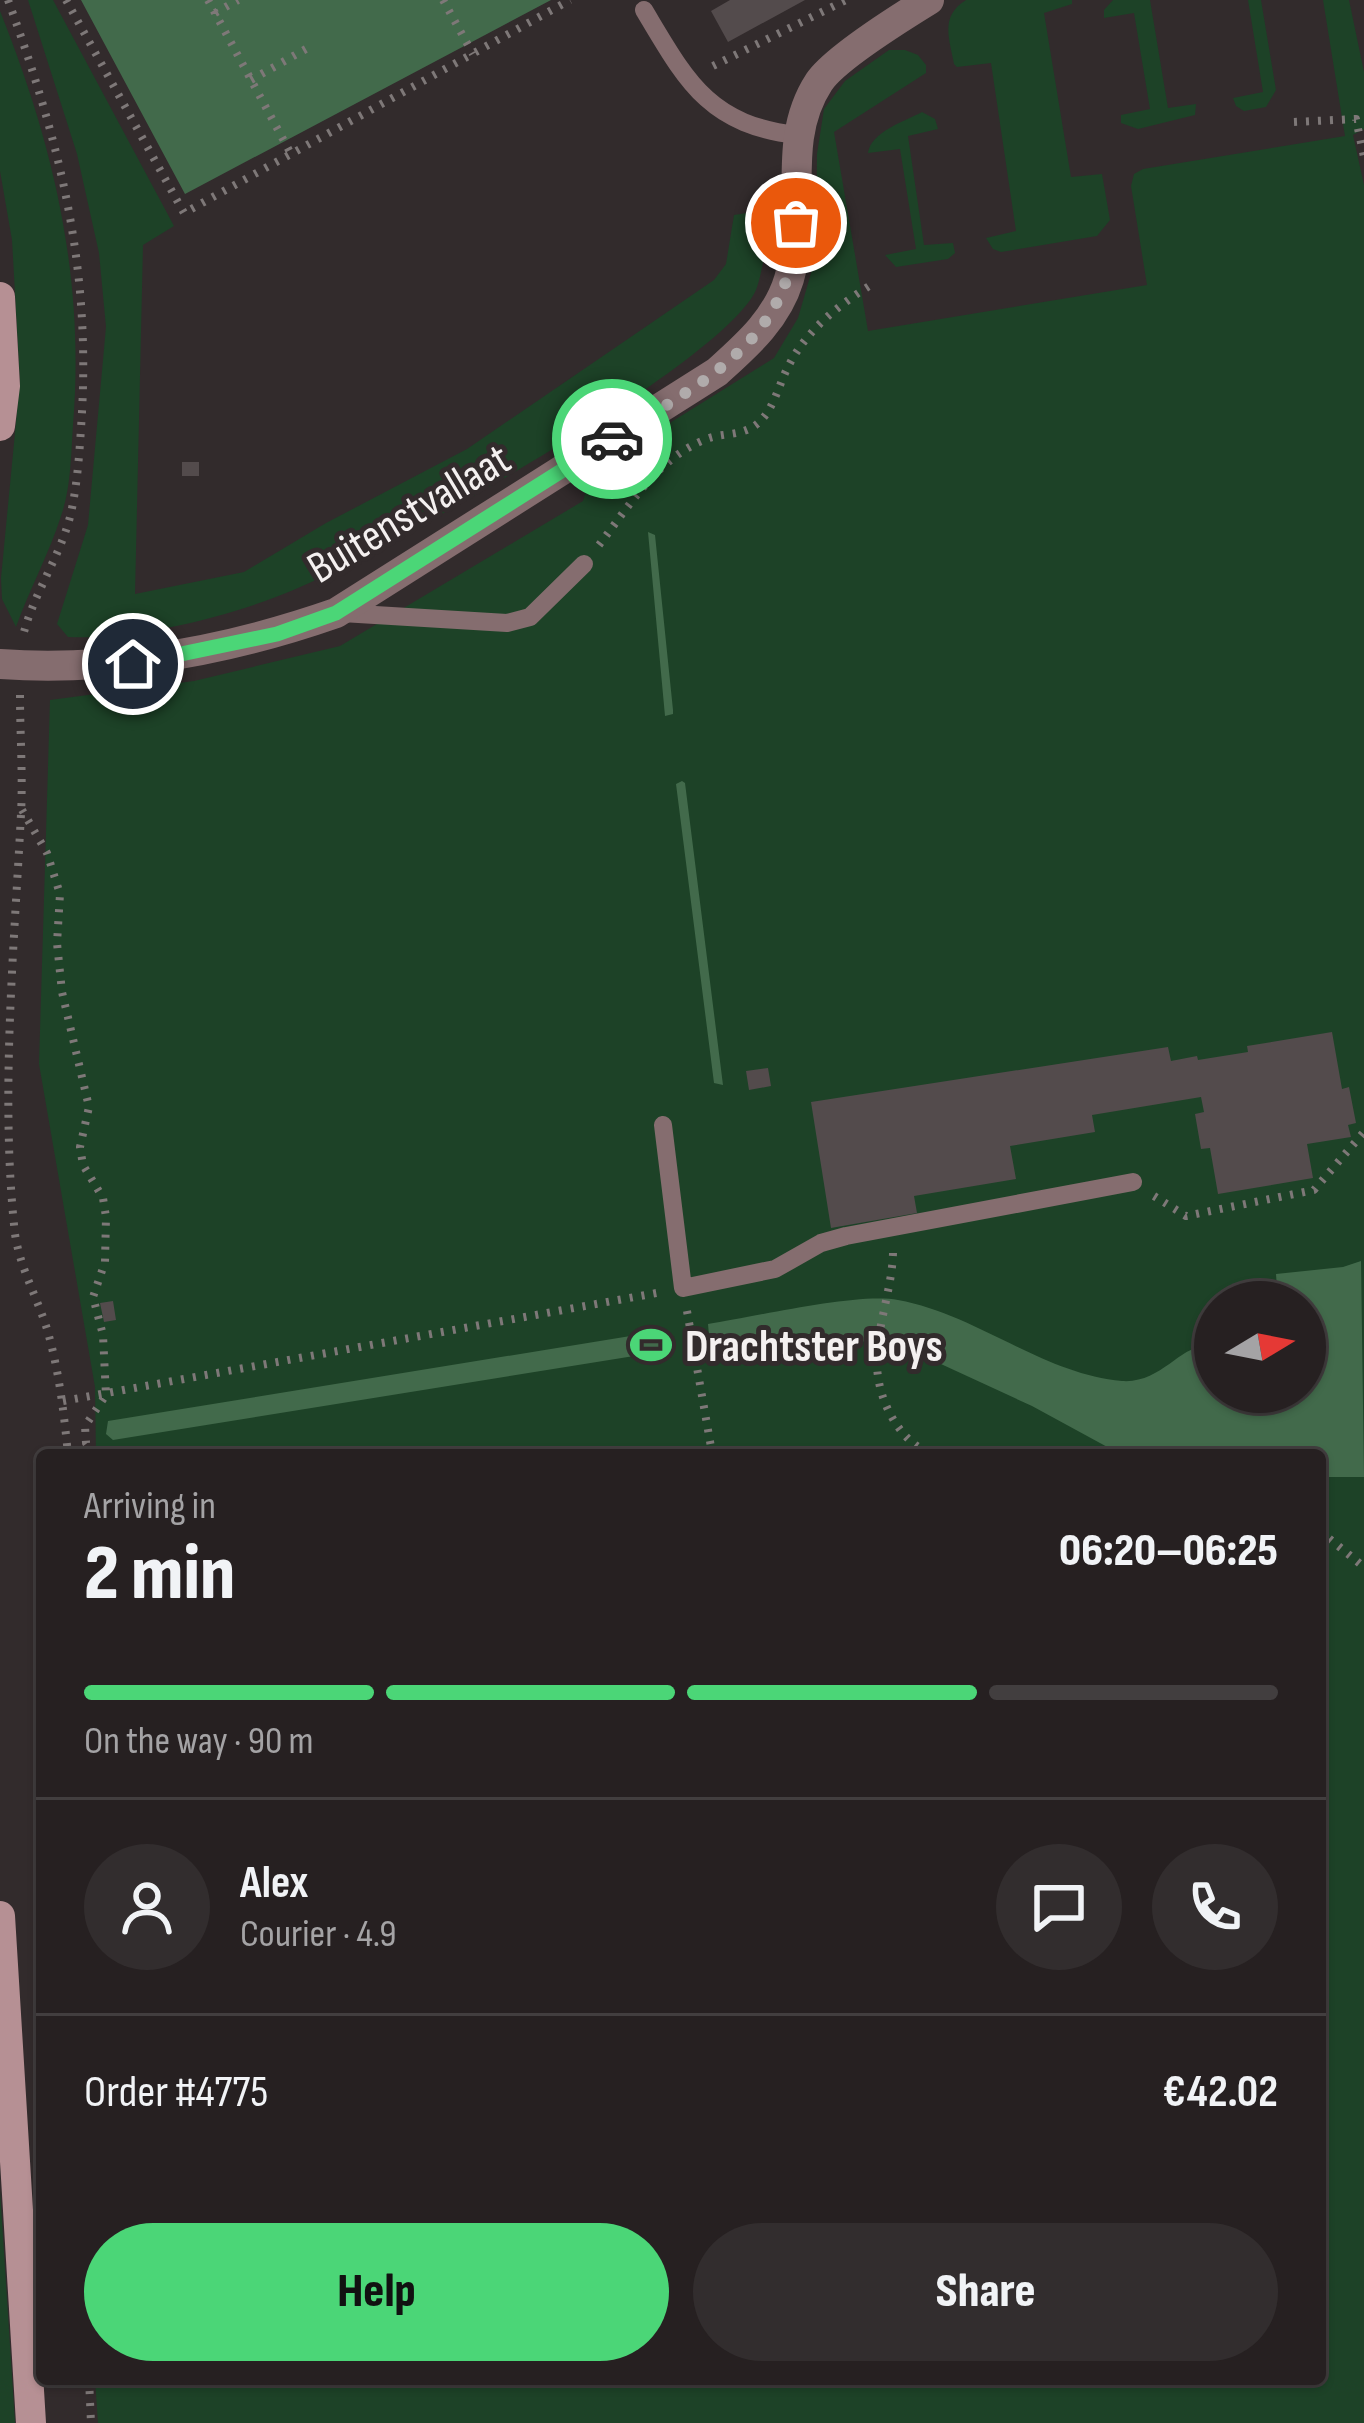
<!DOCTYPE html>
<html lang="en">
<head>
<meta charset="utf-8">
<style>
	:root { --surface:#262021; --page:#322d2e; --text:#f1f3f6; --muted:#a4a3a5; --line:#423e3f; --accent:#4bd677 }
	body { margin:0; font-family:"Sofia Sans Condensed",sans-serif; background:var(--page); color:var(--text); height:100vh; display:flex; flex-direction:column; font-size:45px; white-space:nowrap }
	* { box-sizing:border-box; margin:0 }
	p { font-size:39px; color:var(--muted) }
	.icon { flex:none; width:66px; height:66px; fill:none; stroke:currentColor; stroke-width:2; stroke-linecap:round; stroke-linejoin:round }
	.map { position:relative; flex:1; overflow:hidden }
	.details { position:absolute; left:36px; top:1449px; width:1290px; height:936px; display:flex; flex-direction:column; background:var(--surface); border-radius:12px; box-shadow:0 3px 9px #0004,0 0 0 3px var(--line) }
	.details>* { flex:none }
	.needle { width:78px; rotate:80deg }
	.controls { position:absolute; left:1194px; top:1281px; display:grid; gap:24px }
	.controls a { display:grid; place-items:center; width:132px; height:132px; border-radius:50%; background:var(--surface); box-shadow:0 3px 9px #0004,0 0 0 3px var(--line); font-size:60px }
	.pin { position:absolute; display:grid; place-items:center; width:102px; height:102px; color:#fff; margin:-51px; border:6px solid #fff; border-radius:50%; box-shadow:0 3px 12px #0007 }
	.courier { position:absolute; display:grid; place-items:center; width:120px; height:120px; margin:-60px; border:9px solid #4bd677; border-radius:50%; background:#fff; color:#222; box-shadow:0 3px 15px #0007 }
	.head em { font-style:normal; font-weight:800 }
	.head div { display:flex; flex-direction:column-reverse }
	.head { display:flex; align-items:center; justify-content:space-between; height:204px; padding:0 48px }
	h1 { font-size:78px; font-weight:800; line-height:90px }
	.bar { display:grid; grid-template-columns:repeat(4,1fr); gap:18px 12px; align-content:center; height:144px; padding:0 48px }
	.bar i { height:15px; border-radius:9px; background:var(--line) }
	.bar .selected { background:var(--accent) }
	.bar p { grid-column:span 4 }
	.line { display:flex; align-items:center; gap:30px; padding:0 48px; border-top:3px solid var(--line) }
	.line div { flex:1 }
	.round { display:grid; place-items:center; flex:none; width:126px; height:126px; border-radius:63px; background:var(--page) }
	.primary-button { display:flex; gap:24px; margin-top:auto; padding:24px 48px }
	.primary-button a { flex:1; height:138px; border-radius:72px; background:var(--accent); color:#111; font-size:48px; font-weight:800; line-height:138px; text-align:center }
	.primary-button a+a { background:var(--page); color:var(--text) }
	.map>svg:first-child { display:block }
	.green { fill:#1d4227; fill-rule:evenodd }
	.water { fill:#426a4b }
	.building { fill:#534b4c }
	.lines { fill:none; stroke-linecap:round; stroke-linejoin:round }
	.path { stroke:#7e7878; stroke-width:8; stroke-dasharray:3 9; stroke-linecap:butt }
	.lane { stroke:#856d6f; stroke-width:18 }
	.street { stroke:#856d6f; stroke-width:30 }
	.secondary { stroke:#b69094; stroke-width:30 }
	.done { stroke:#b0abab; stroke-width:12; stroke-dasharray:0 21.6 }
	.route { stroke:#4bd677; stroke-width:15 }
	.labels { text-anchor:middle; stroke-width:10; stroke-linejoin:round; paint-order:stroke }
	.street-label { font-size:45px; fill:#f4f0f0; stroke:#322b2c }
	.poi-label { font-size:45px; font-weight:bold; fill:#f4f0f0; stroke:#322b2c; text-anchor:start }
</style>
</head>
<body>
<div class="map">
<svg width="1364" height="2423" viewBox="0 0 1364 2423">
	<rect width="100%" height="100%" fill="#322b2c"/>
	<path class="green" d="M 28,0 L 53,0 L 174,226 L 143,245 L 135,594 L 244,572 L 326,523 L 467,449 L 714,280 L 726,264 L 734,215 L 771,209 C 770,224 762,276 756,290 C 723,364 376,556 291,591 C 229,617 135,640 68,637 L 57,624 L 88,525 L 106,327 L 99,253 L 77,154 Z
		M 966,0 L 1072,0 L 1072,4 L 1044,13 L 1071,177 L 1102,174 L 1110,220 L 1097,236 L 1001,252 L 993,249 L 986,238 L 1016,231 L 991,63 L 957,67 L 954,64 C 949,38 940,16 966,0 Z
		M 1113,0 L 1150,0 L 1168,108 L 1196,104 L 1195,115 L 1138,129 L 1121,123 L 1121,115 L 1150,109 L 1134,13 L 1104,18 L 1104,10 Z
		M 1248,0 L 1261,0 L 1276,90 L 1266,107 L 1244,111 L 1236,106 L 1233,98 L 1263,92 Z
		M 1323,0 L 1349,0 L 1364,72 L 1364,129 L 1353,135 L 1364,185 L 1364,2423 L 98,2423 L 95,2379 L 1320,2379 L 1320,1455 L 96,1455 L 95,1387 L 39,1064 L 50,700 L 194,681 L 340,646 L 583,501 L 591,472 L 774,358 L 798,318 L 816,256 L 817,154 L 824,109 L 845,81 L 889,50 L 905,50 L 918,55 L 926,65 L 926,73 L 834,132 L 868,331 L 1147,285 L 1131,186 L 1134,174 L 1143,169 L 1345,136 ZM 1215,1302 L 1305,1302 L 1305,1392 L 1215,1392 Z
		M 0,11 C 54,146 85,278 73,425 C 71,454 71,488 61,516 C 49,554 29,590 16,627 L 2,599 L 1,578 L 20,381 L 12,240 L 0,171 Z
		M 922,112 L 935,119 L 938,129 L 908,136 L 924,245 L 953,243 L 955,253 L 948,259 L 896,267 L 885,255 L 916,249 L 900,149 L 868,153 C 871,132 903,122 922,112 Z
		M 0,2191 L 15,2423 L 0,2423 Z"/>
	<path class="water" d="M 81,0 L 551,0 L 185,194 Z
		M 648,532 L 655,535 L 673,710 L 673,714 L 665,716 Z
		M 682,781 L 685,783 L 723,1085 L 714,1083 L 676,784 Z
		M 1361,1261 L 1364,1477 L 1320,1477 L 1320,1455 L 1122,1455 L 1032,1406 L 904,1347 L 801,1333 L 710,1346 L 708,1324 C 754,1317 858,1292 898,1300 C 976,1314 1043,1374 1122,1381 C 1164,1384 1183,1339 1211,1348 L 1211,1384 L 1215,1392 C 1234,1406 1256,1412 1275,1392 L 1305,1392 L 1305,1302 L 1278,1302 L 1276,1274 L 1343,1267 Z
		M 655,1332 L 662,1346 L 659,1352 L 113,1440 L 106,1434 L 108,1421 Z"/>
	<path class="building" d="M 730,0 L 805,0 L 728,42 L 711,11 Z
		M 182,462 L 199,462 L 199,476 L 182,476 Z
		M 1332,1032 L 1342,1089 L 1349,1087 L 1356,1123 L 1348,1125 L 1351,1137 L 1307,1144 L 1313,1178 L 1218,1194 L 1210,1148 L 1201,1149 L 1195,1114 L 1204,1112 L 1201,1097 L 1092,1115 L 1095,1132 L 1010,1146 L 1016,1179 L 914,1196 L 917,1213 L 831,1228 L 811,1102 L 1168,1047 L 1171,1061 L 1197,1056 L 1198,1060 L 1248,1052 L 1247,1046 Z
		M 768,1068 L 771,1086 L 749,1090 L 746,1071 Z
		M 113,1301 L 116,1320 L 104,1322 L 100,1303 Z"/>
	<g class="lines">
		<path class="path" d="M 8,0 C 59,140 90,262 82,412 C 80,445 78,481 71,513 C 61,555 35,591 24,632
			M 66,0 L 184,213 L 570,0
			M 208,0 L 291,154
			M 443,0 L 473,54
			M 215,13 L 238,0
			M 713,66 L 846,0
			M 251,80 L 311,46
			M 1294,122 L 1356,119 L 1364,157
			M 599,545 C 630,505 656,460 704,440 C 721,432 741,437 757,424 C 774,410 778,386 788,367 C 806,330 840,304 874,283
			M 20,695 C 20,734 23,775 21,814 C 14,950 0,1098 15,1234 C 20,1268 37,1297 47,1329 C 59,1370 64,1413 68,1455
			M 22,810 L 47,853 L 60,894 L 57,943 L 62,992 L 89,1107 L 80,1147 L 83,1165 L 103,1198 L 106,1217 L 105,1262 L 93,1297 L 103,1335 L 106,1395 L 85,1426 L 86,1443 L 95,1455
			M 1154,1196 L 1186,1216 L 1314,1190 L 1364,1132
			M 893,1253 C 892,1290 876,1328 877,1365 C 878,1400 899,1443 934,1455
			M 687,1311 L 711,1447 L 718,1455
			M 63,1401 L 662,1292
			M 1320,1531 L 1364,1567
			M 89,2379 L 91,2423"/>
		<path class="lane" d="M 644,10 C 686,80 708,125 797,135
			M 342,613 L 507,623 L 530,617 L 584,564
			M 663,1125 L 683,1288 L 775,1269 L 821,1243 L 846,1236 L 1133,1182"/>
		<path class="street" d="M 0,664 C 116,672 227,651 336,613 L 717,372 C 747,345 777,319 789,279 C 809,214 779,143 819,82 C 835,58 903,16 929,0"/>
		<path class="secondary" d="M 0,297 L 5,386 L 0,426
			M 0,1916 L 31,2423"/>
	</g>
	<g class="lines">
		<path class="done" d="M 612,439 C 701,382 793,342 796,223"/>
		<path class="route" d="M 133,664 L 277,634 L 336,613 L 612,439"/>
	</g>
	<defs>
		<g id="stadium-bare" transform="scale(3.24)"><path d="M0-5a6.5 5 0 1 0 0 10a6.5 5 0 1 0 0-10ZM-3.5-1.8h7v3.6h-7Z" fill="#4bd677" stroke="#322b2c" stroke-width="2.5" paint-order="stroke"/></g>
	</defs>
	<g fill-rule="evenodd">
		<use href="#stadium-bare" x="651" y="1345"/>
	</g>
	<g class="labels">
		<g class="street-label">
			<text transform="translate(408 512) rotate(-31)" y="16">Buitenstvallaat</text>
		</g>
		<g class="poi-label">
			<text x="685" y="1361">Drachtster Boys</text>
		</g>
	</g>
</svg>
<div class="controls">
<a><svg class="needle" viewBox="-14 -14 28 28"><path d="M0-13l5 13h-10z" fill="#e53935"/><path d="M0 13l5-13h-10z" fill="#a4a3a5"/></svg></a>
</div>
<div class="pin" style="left:796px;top:223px;background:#ea580c"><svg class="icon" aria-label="bag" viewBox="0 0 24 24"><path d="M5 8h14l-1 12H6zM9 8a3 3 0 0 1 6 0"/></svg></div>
<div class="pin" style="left:133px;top:664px;background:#1f2937"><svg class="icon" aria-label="home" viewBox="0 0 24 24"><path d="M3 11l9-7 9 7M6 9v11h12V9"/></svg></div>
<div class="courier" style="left:612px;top:439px"><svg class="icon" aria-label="car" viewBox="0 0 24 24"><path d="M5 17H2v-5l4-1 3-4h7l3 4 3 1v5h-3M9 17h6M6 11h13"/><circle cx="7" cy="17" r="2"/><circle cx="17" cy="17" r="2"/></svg></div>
<section class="details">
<div class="head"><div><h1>2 min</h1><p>Arriving in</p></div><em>06:20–06:25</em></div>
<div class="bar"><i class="selected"></i><i class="selected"></i><i class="selected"></i><i></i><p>On the way · 90 m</p></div>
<div class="line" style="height:216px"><a class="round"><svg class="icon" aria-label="person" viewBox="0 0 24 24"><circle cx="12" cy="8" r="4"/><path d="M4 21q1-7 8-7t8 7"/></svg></a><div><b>Alex</b><p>Courier · 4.9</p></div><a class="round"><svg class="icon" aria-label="chat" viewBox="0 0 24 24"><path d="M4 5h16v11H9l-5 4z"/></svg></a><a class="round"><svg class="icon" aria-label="phone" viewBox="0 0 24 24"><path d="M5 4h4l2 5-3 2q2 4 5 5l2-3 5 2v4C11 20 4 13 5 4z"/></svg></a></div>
<div class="line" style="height:156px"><div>Order #4775</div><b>€42.02</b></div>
<div class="primary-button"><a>Help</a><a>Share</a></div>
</section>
</div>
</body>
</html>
